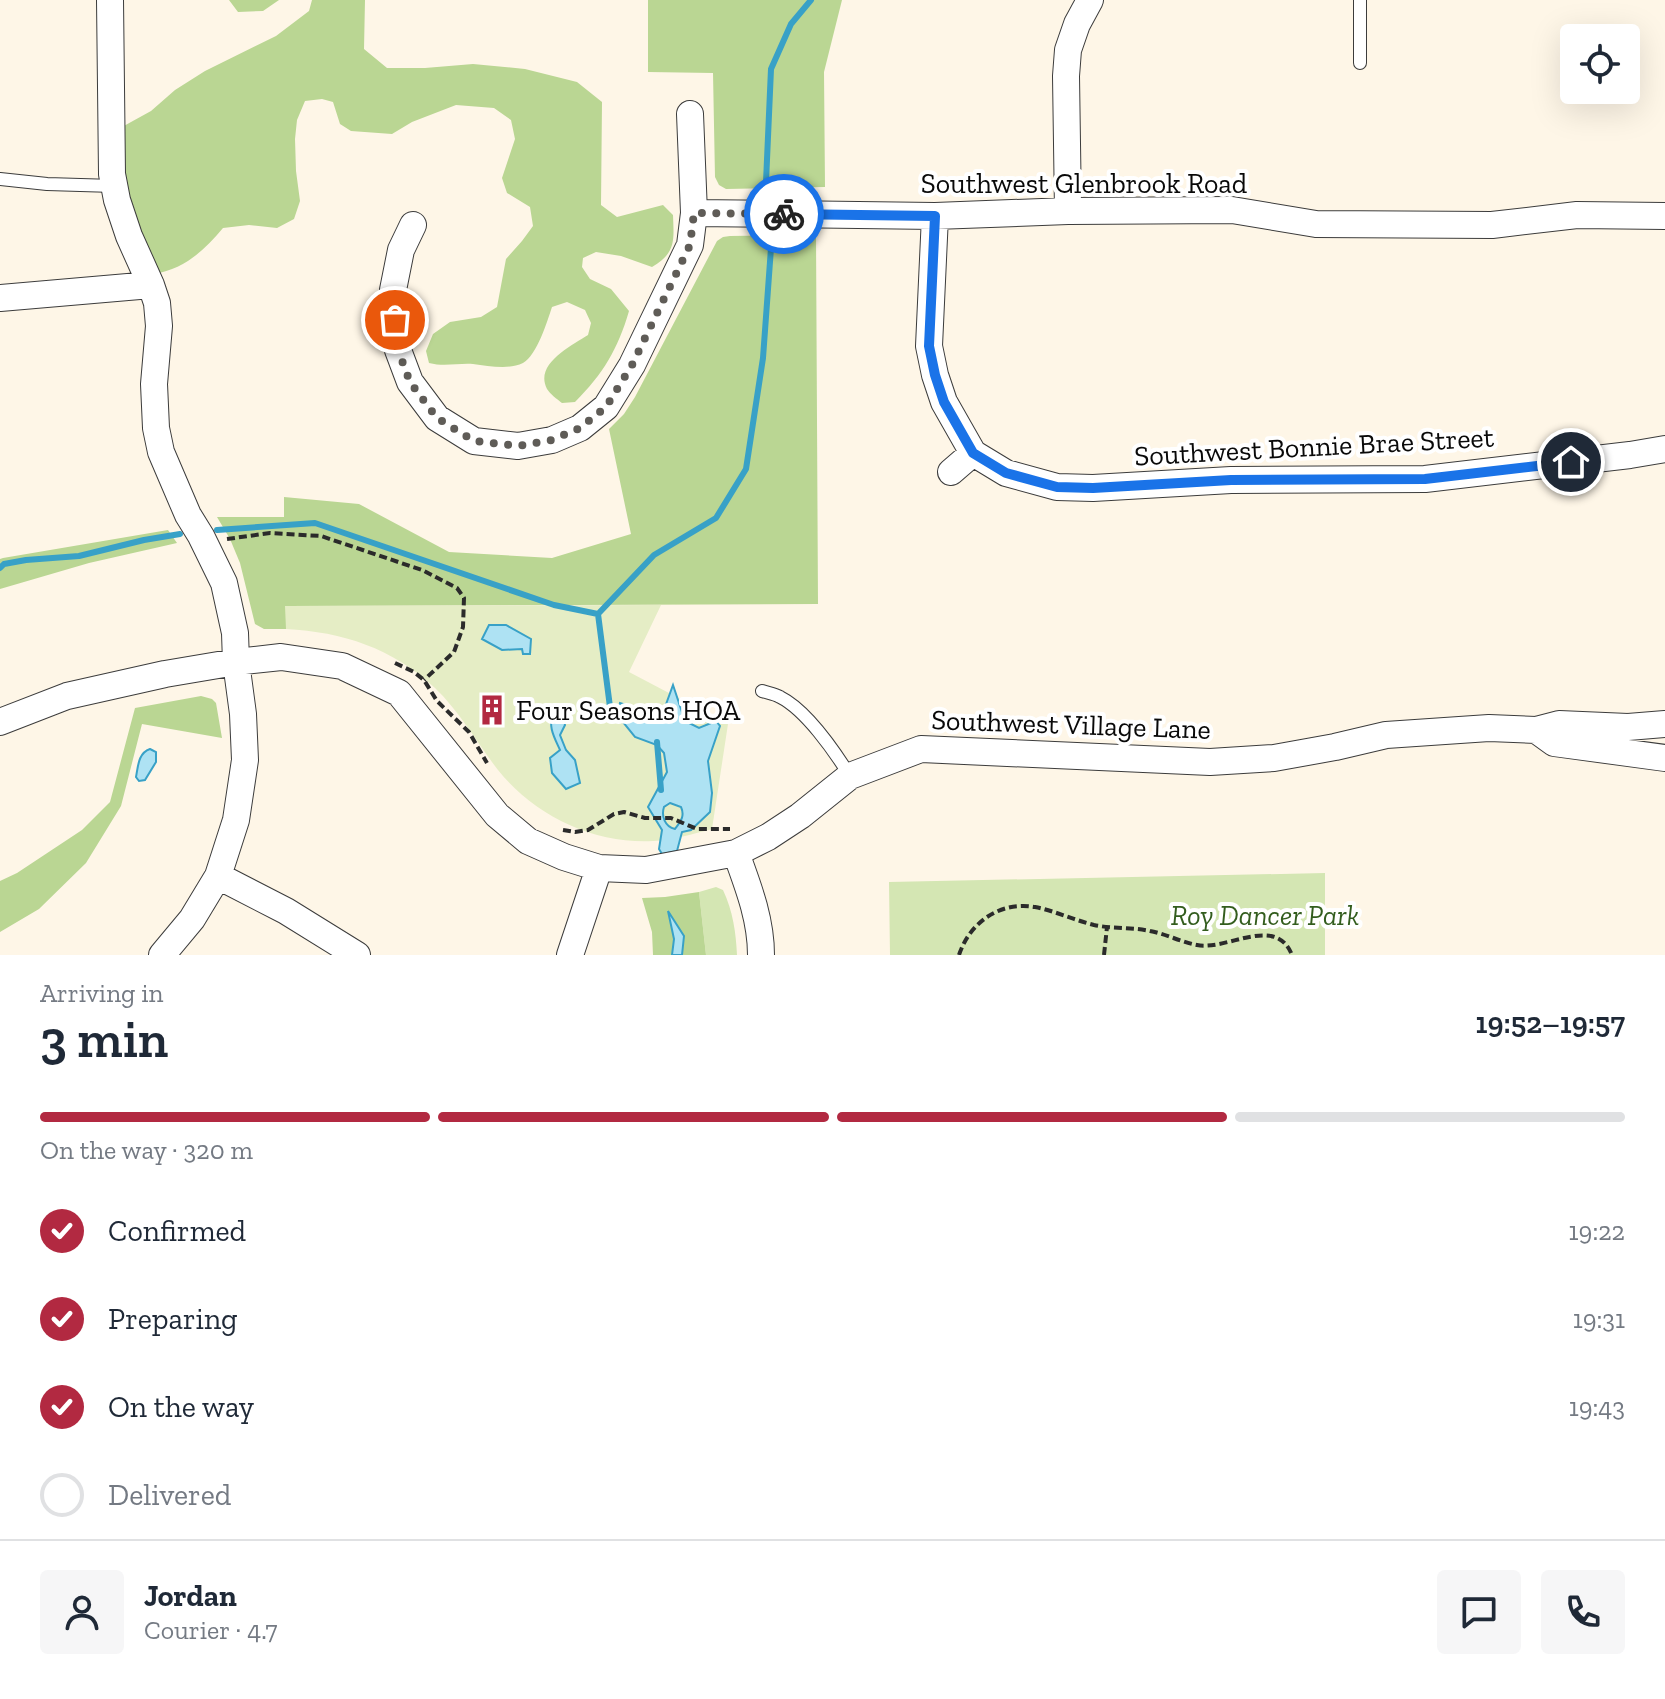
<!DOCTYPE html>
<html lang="en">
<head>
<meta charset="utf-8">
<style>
	:root { --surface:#fff; --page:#f6f6f7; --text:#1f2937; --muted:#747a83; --line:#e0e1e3; --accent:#b22941 }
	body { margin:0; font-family:"Zilla Slab",serif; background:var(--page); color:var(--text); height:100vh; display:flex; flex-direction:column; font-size:30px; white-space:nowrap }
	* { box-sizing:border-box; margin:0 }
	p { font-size:26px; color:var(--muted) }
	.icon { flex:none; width:44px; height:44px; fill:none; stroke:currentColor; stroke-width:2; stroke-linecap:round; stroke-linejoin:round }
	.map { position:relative; height:955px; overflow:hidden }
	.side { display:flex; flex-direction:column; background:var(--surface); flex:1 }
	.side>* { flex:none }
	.fabs { position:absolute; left:1560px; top:24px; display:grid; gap:16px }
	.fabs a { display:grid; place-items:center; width:80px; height:80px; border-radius:8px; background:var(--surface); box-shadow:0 8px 32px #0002; font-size:40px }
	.pin { position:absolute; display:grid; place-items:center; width:68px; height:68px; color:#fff; margin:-34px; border:4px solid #fff; border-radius:50%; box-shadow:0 2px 8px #0007 }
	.courier { position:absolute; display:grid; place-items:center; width:80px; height:80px; margin:-40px; border:6px solid #1a73e8; border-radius:50%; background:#fff; color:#222; box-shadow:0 2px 10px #0007 }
	.overview em { font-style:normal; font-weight:600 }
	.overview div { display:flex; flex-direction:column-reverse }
	.overview { display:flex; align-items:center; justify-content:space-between; height:136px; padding:0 40px }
	h1 { font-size:52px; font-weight:600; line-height:60px }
	.bar { display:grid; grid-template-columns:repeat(4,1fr); gap:12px 8px; align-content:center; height:96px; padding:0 40px }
	.bar i { height:10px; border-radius:6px; background:var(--line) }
	.bar .current { background:var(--accent) }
	.bar p { grid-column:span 4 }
	.line { display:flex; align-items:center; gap:20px; padding:0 40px; border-top:2px solid var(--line) }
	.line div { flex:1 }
	.round { display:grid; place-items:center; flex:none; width:84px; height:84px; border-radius:8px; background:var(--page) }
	ol { padding:0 40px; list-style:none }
	li { display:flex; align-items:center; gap:24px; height:88px }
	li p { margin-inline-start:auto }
	li .icon { padding:8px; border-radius:50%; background:var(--accent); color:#fff; stroke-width:4 }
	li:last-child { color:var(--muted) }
	li i { width:44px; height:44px; border:4px solid var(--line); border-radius:50% }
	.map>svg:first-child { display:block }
	.green { fill:#d4e6b3 }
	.forest { fill:#bad693 }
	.pitch { fill:#e5edc5 }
	.water { fill:#aee2f3; stroke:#38a1c7; stroke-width:2; fill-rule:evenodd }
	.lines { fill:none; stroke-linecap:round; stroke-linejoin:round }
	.stream { stroke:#38a1c7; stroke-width:6 }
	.lane-casing { stroke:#3c3c3c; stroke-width:14 }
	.street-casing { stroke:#3c3c3c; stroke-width:28 }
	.path { stroke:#2b2b2b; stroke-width:4; stroke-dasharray:8 4; stroke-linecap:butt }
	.lane { stroke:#fff; stroke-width:12 }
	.street { stroke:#fff; stroke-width:26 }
	.done { stroke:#5f5c57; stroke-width:8; stroke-dasharray:0 14.4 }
	.route { stroke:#1a73e8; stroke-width:10 }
	.labels { text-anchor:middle; stroke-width:8; stroke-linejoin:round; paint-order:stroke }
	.street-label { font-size:28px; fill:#090909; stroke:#fff }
	.poi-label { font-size:28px; fill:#090909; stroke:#fff; text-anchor:start }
	.park-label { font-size:28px; font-style:italic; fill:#335d1e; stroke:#fff }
</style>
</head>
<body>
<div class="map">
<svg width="1665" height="955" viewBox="0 0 1665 955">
	<rect width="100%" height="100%" fill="#fef6e7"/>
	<path class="green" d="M 1325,873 L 1325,955 L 890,955 L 889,882 Z
		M 716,887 L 723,890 C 733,911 736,933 737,955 L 706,955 L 699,892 Z"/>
	<path class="forest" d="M 229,0 L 279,0 L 263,11 L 238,12 Z
		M 312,0 L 365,0 L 364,49 L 387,68 L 425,68 L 473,64 L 525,69 L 577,82 L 602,102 L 601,205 L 617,217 L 663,205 L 673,215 C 674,241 676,253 652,267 L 621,256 L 596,252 L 583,258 L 582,267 L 590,279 L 611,289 L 629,311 C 618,349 603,374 575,402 L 562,403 C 557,399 550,394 547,389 C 534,364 571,346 588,335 L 591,323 L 585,310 L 567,302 L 552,307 C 547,322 537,355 523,363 C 509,370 489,366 473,364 C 458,363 444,367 429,363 L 426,351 L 433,334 L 450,322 L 481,317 L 497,307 L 506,259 L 522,241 L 533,226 L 530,207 L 507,193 L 502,178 L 515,139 L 511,120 L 494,108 L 456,105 L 412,122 L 392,134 L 351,131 L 340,124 L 333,102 L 322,99 L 305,101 L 297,120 L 295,139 L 296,171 L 300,201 L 294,219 L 277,228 L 249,225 L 223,228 C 204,251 184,269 154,274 C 132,235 93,184 102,138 L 151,111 L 175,90 L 205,71 L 276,36 L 309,11 Z
		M 648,0 L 842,0 L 824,72 L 825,187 L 726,189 L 719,185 L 715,177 L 713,73 L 648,72 Z
		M 816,235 L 818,604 L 286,606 L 286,629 L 264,629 L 255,624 L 240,563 L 230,539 L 217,517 L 284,517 L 284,497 L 359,504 L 449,552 L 552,558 L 631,534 L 609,429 L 624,414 L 635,397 L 717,241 L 723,237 L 730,236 Z
		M 168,530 L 177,543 L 89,563 L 0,589 L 0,559 L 3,558 Z
		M 201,696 L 212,699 L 216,703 L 222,738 L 142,724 L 121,806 L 86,863 L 39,909 L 0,932 L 0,881 L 17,873 L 82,830 L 110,802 L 135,708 Z
		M 699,892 L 706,955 L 653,955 L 652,932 L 642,898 L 665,897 Z"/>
	<path class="pitch" d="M 661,605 L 629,672 L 728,724 L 712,829 C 693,834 673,840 653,841 C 594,844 535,816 498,770 C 477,743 460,712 435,688 C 392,648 343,632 286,629 L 285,606 Z"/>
	<path class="water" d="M 489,625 L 506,625 L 531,639 L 530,654 L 523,654 L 522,649 L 502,650 L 482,639 Z
		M 673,685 L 685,721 L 699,728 L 716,721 L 720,726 L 708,761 L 712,793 L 710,812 L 691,830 L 682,832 L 677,851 L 662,854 L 659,849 L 662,830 L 648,807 L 667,772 L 664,753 L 657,745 L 635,737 L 618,716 L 620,703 L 657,714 L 665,707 ZM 670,803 L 681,807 C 685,816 681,821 675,829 C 665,827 661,816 664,807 Z
		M 554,712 L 563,714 L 565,725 L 560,735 L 566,750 L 575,760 L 580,783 L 566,789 L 552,773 L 550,758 L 560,750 C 554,737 547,725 554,712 Z
		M 150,749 L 156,752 L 156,762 L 145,780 L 139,781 L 136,777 C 138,767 138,753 150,749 Z
		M 668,911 L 684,936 L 682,955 L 672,955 L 674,939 Z"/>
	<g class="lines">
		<path class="stream" d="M 766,182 L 771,69 L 791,24 L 811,0
			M 217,530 L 315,523 L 554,605 L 598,614
			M 0,568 L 4,564 L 26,560 L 79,556 L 144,540 L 180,534
			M 623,716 L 610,707 L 598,614 L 654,555 L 716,518 L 746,469 L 763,358 L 771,248
			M 657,742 L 661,790"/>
		<g class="lane-casing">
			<path id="lane" d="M 1360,63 L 1360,0
				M 0,179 L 47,184 L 114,186
				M 762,691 C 768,693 775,694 780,697 C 806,710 835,752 850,776"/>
		</g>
		<g class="street-casing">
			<path id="street" d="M 110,0 L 112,174 L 117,200 L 129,236 L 151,285 L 157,303 L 159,326 L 154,384 L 156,428 L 161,452 L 188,515 L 201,536 L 224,583 L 235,633 L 236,662 L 243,714 L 245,760 L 236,820 L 218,876 L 192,919 L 162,955
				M 1068,211 L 1066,76 L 1068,50 L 1077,24 L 1090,0
				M 694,213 L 935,216 L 1068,211 L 1232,210 L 1316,224 L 1492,225 L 1577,215 L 1665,216
				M 935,216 L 929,346 L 935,375 L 944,402 L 973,453 L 1006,473 L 1057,487 L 1093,488 L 1231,480 L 1425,479 L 1630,455 L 1665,449
				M 413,225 L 401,250 L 393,290 L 398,350 L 410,382 L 437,418 L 474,441 L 518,446 L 552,440 L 580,428 L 606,407 L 632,365 L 690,245 L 694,213 L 690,114
				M 0,298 L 151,285
				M 951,472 L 973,453
				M 0,722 L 67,696 L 165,674 L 236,662 L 281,657 L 342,666 L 399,693 L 497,815 L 528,841 L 564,857 L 599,868 L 646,870 L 736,853 L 768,837 L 800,816 L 850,776 L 921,749 L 1210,762 L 1274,758 L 1335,747 L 1386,735 L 1489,728 L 1536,730 L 1559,724 L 1628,727 L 1665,724
				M 1536,730 L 1554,743 L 1665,758
				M 736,853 C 748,886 761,919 761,955
				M 218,876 L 286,911 L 357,955
				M 570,955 L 599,868"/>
		</g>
		<path class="path" d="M 227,539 L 270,533 L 321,536 L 422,570 L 457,588 L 464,598 L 463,627 L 454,652 L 424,680
			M 395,663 L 414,672 L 424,680 L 437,701 L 469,732 L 487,763
			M 563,830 L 575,832 L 588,830 L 614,814 L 624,812 L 645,818 L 671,818 L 697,829 L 730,829
			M 959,955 C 970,922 1000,901 1035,907 C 1055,911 1074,920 1094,925 C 1113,929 1132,927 1150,931 C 1166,934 1181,942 1197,945 C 1227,951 1276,914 1292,955
			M 1104,955 L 1107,927"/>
		<use href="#lane" class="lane"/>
		<use href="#street" class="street"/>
	</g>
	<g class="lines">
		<path class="done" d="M 395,320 L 398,350 L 410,382 L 437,418 L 474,441 L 518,446 L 552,440 L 580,428 L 606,407 L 632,365 L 690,245 L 694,213 L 784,214"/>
		<path class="route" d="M 784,214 L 935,216 L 929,346 L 935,375 L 944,402 L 973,453 L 1006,473 L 1057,487 L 1093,488 L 1231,480 L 1425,479 L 1571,462"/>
	</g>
	<defs>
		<g id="building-bare" transform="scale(2.4)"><path d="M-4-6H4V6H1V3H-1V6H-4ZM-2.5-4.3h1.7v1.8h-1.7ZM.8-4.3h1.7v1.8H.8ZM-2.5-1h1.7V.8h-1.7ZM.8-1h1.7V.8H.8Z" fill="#b22941" stroke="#fff" stroke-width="2.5" paint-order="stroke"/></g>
	</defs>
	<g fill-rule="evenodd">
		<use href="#building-bare" x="492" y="710"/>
	</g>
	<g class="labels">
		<g class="street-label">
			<text x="1084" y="193">Southwest Glenbrook Road</text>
			<text transform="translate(1314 446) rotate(-3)" y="10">Southwest Bonnie Brae Street</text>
			<text transform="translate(1071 724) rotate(2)" y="10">Southwest Village Lane</text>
		</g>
		<g class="poi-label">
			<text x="516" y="720">Four Seasons HOA</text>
		</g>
		<g class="park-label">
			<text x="1265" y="925">Roy Dancer Park</text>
		</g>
	</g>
</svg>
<div class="fabs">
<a><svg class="icon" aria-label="locate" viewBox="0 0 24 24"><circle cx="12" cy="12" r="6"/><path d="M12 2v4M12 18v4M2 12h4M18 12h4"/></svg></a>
</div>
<div class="pin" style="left:395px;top:320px;background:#ea580c"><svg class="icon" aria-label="bag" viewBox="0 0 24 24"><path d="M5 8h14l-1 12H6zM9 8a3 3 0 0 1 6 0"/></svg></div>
<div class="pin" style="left:1571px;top:462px;background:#1f2937"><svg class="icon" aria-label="home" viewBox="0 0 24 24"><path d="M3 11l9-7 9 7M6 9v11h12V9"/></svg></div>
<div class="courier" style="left:784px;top:214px"><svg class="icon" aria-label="bike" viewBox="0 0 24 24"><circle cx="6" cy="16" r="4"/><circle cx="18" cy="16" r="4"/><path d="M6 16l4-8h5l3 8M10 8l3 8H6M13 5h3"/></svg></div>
</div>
<section class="side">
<div class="overview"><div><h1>3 min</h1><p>Arriving in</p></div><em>19:52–19:57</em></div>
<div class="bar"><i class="current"></i><i class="current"></i><i class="current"></i><i></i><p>On the way · 320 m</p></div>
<ol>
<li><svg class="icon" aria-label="check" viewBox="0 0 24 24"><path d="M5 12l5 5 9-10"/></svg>Confirmed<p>19:22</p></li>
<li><svg class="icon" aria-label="check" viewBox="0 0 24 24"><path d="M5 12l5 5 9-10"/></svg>Preparing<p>19:31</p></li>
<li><svg class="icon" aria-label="check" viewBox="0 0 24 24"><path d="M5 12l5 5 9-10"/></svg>On the way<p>19:43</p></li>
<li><i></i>Delivered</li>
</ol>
<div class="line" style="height:144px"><a class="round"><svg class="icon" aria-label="person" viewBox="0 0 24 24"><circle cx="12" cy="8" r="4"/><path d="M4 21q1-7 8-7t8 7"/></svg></a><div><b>Jordan</b><p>Courier · 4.7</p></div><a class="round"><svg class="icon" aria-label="chat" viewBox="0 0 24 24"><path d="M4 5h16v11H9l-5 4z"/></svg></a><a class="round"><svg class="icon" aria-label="phone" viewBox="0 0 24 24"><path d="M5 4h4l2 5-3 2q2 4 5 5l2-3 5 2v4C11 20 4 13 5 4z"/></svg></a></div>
</section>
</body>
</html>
